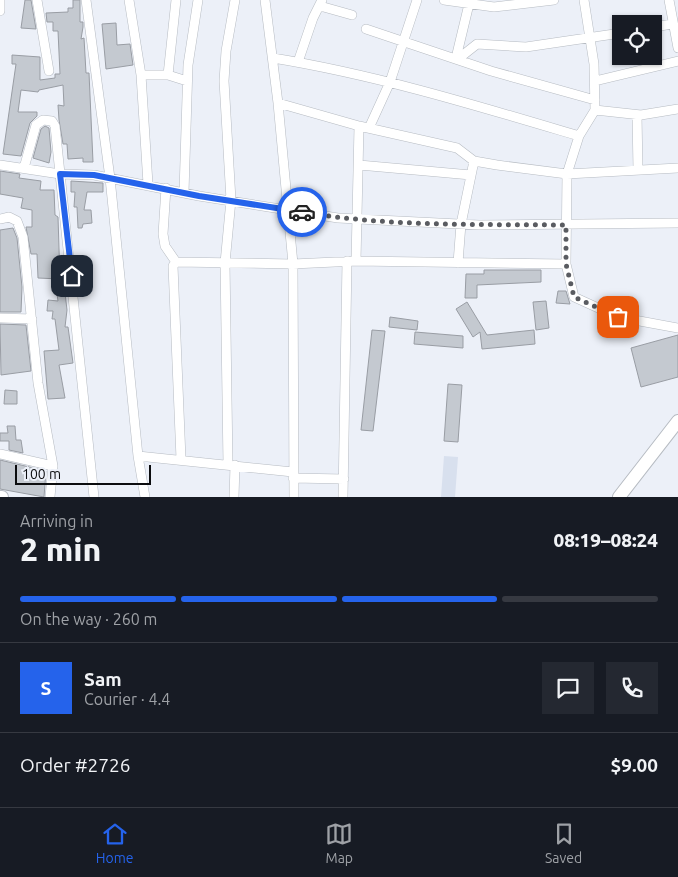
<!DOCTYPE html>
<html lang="en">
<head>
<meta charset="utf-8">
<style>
	:root { --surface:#171b24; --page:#242831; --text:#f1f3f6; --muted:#9ea1a6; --line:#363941; --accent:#2563eb }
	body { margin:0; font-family:Ubuntu,sans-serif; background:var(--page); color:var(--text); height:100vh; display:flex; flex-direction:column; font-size:19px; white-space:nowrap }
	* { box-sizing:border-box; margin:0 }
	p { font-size:16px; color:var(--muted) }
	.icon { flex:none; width:28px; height:28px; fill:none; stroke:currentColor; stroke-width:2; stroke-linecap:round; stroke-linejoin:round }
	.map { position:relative; height:497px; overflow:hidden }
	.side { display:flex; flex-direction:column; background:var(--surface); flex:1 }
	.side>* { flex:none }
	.fabs { position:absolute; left:612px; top:15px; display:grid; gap:10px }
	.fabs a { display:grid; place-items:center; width:50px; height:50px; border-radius:0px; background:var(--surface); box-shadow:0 1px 4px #0004; font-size:25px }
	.scale { position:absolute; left:15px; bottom:12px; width:136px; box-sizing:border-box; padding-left:5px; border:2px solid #0c0d0f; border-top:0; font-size:14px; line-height:18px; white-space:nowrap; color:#0c0d0f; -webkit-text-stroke:4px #ecf0f8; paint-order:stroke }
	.pin { position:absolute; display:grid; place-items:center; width:42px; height:42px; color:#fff; margin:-21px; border-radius:10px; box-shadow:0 2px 8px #0006 }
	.courier { position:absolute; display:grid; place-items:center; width:50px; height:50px; margin:-25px; border:4px solid #2563eb; border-radius:50%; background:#fff; color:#222; box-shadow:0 1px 6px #0007 }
	.summary em { font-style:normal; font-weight:800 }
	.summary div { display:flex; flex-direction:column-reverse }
	.summary { display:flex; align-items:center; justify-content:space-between; height:85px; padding:0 20px }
	h1 { font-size:32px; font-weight:800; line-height:38px }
	.bar { display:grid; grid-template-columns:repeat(4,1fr); gap:8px 5px; align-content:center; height:60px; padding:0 20px }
	.bar i { height:6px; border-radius:4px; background:var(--line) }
	.bar .on { background:var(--accent) }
	.bar p { grid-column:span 4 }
	.line { display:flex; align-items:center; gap:12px; padding:0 20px; border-top:1px solid var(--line) }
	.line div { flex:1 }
	.round { display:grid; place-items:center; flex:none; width:52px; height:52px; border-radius:0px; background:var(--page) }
	.tab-bar { display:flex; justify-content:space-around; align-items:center; height:70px; border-top:1px solid var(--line); background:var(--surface); font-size:14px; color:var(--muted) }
	.tab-bar a { display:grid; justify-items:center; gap:2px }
	.tab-bar .on { color:var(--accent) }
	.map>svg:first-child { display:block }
	.built { fill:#d8e0ee }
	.building { fill:#c4c9d0; stroke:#999da4 }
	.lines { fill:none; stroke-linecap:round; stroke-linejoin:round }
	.street-casing { stroke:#b6bbc2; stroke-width:10 }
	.secondary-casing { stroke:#b6bbc2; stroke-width:14 }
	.street { stroke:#fff; stroke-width:9 }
	.secondary { stroke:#fff; stroke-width:12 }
	.done { stroke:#5a5c61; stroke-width:5; stroke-dasharray:0 9 }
	.route { stroke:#2563eb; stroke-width:6 }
</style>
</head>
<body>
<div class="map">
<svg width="678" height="497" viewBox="0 0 678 497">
	<rect width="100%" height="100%" fill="#ecf0f8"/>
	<path class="built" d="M 444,456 L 458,457 L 455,497 L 441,497 Z"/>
	<path class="building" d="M 25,0 L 31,0 L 36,29 L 21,28 Z
		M 73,0 L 80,0 L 80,22 L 83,22 L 83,27 L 81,39 L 84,38 L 86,73 L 89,73 L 93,162 L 83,162 L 83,158 L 68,159 L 67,144 L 63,144 L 59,120 L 58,105 L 64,106 L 63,85 L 39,90 L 38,92 L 21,90 L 18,112 L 37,112 L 37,116 L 30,123 L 21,156 L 3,154 L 16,64 L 12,64 L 12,55 L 40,57 L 40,80 L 55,78 L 55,74 L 60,74 L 58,31 L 53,31 L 53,22 L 47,22 L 46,13 L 68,12 L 68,8 L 73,8 Z
		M 116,23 L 117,45 L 130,44 L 133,65 L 106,69 L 102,24 Z
		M 45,126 L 49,128 L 51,152 L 49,163 L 33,158 L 41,129 Z
		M 0,171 L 20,174 L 19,178 L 41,181 L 40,190 L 54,190 L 55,215 L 58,217 L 60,279 L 38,278 L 37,254 L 31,254 L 26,227 L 32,227 L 32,210 L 21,208 L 23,198 L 0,194 Z
		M 71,181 L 103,183 L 103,192 L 87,192 L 84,210 L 91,210 L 92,223 L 83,224 L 82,228 L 78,228 L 77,207 L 74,207 L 75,192 L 71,192 Z
		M 13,228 L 17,238 L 22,287 L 21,312 L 0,312 L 0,230 Z
		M 484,270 L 541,270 L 541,282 L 477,285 L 477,298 L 465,298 L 466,274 L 484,274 Z
		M 558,291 L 566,291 L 570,304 L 556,303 Z
		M 65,293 L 67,310 L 65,327 L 68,327 L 73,363 L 59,365 L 65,398 L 48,399 L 44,351 L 59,350 L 55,319 L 52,319 L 53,311 L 47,311 L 48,300 L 58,301 L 57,294 Z
		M 546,301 L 549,328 L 536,330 L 533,302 Z
		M 467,302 L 487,335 L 534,330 L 535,344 L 482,349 L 480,332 L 473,337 L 456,309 Z
		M 390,317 L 418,321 L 417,330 L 389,327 Z
		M 0,324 L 26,325 L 31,371 L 1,375 Z
		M 372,330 L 385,331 L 373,431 L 361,430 Z
		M 415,332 L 463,336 L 463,348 L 414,344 Z
		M 678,335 L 678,377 L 641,387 L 631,348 Z
		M 448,384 L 462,385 L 458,442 L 444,441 Z
		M 5,390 L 17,391 L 17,404 L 4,404 Z
		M 7,426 L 15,426 L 16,440 L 21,440 L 23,453 L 9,450 L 9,441 L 0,441 L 0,433 L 8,433 Z
		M 0,460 L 46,471 L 44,497 L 0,489 Z"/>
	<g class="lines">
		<g class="street-casing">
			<path id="street" d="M 37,0 L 49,71
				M 86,0 L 110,178 L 138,456 L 145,497
				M 129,0 L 141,75 L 148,184
				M 265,0 L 278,103 L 293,264 L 294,497
				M 444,0 L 494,7 L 554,0
				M 584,0 L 594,64 L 595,110 L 579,136 L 567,174 L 566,264 L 574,297 L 618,317 L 678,328
				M 669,0 L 678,48
				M 320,6 L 352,15
				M 0,11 L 0,0
				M 654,27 L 672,24
				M 366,29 L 491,71 L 595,100
				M 273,58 C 377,75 478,106 579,136
				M 456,58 L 469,4
				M 458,59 L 477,44 L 526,47 L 621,33
				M 298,62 L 313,18 L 322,0
				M 141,75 L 168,75 L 187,81
				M 168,75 L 176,0
				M 595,81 L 678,61
				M 278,103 L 359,126 L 457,148 L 474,161 L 497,165 L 567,174 L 678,168
				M 595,110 L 641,115 L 678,109
				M 637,115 L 638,170
				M 369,128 L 390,82 L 417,0
				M 0,165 L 60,174 L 94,175 L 199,196 L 338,218 L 479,225 L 678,223
				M 359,165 L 471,175
				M 24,168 L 36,125 L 43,120 L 52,121 L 55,126 L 94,497
				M 166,188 L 163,234 L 165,246 L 176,262
				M 184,192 L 188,65 L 198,0
				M 0,219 L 9,217 L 17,221 L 23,237 L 38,383 L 53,466 L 50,497
				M 356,261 L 359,126
				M 176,262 L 293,264 L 356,261 L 566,264
				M 176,262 L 173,266 L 181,459
				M 458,263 L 461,224 L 474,161
				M 0,318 L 32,319
				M 0,454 L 53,466
				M 138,456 L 293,472
				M 228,465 L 225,263 L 231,200 L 224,81 L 226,51 L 235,0
				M 293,478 L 344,479
				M 234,497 L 235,465
				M 343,497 L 347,261"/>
		</g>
		<g class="secondary-casing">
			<path id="secondary" d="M 0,497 L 2,497
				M 619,497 L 678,421"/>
		</g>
		<use href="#street" class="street"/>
		<use href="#secondary" class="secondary"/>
	</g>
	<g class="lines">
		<path class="done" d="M 302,212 C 389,227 478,224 566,225 L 566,264 L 574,297 L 618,317"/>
		<path class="route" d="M 72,276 L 60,174 L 94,175 L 199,196 L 302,212"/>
	</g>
</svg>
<div class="fabs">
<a><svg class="icon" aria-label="locate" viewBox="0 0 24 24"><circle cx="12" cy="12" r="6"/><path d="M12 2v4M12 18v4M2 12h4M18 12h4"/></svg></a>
</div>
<div class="scale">100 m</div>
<div class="pin" style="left:618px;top:317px;background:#ea580c"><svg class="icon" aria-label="bag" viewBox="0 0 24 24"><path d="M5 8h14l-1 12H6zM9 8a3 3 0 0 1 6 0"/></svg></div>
<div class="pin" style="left:72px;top:276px;background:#1f2937"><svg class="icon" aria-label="home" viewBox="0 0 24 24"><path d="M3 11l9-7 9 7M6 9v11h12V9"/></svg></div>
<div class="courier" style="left:302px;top:212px"><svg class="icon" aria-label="car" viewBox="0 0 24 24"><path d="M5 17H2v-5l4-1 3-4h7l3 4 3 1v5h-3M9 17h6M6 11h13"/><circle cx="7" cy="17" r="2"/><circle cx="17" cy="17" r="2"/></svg></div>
</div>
<section class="side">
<div class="summary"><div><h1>2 min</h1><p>Arriving in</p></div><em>08:19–08:24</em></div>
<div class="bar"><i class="on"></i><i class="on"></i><i class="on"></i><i></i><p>On the way · 260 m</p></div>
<div class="line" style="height:90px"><b class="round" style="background:var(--accent);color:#fff">S</b><div><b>Sam</b><p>Courier · 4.4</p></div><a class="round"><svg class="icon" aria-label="chat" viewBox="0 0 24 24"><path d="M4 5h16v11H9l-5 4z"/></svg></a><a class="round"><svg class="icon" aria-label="phone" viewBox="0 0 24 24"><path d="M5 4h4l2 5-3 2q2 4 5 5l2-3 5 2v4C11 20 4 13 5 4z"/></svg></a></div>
<div class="line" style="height:65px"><div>Order #2726</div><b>$9.00</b></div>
</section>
<nav class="tab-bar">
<a class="on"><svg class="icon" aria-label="home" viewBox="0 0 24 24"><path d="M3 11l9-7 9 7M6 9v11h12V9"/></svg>Home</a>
<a><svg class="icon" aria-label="map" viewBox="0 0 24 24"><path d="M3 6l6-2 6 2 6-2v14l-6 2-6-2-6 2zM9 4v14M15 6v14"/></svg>Map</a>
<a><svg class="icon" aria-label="saved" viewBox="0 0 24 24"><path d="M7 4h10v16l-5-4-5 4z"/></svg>Saved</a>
</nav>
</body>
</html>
